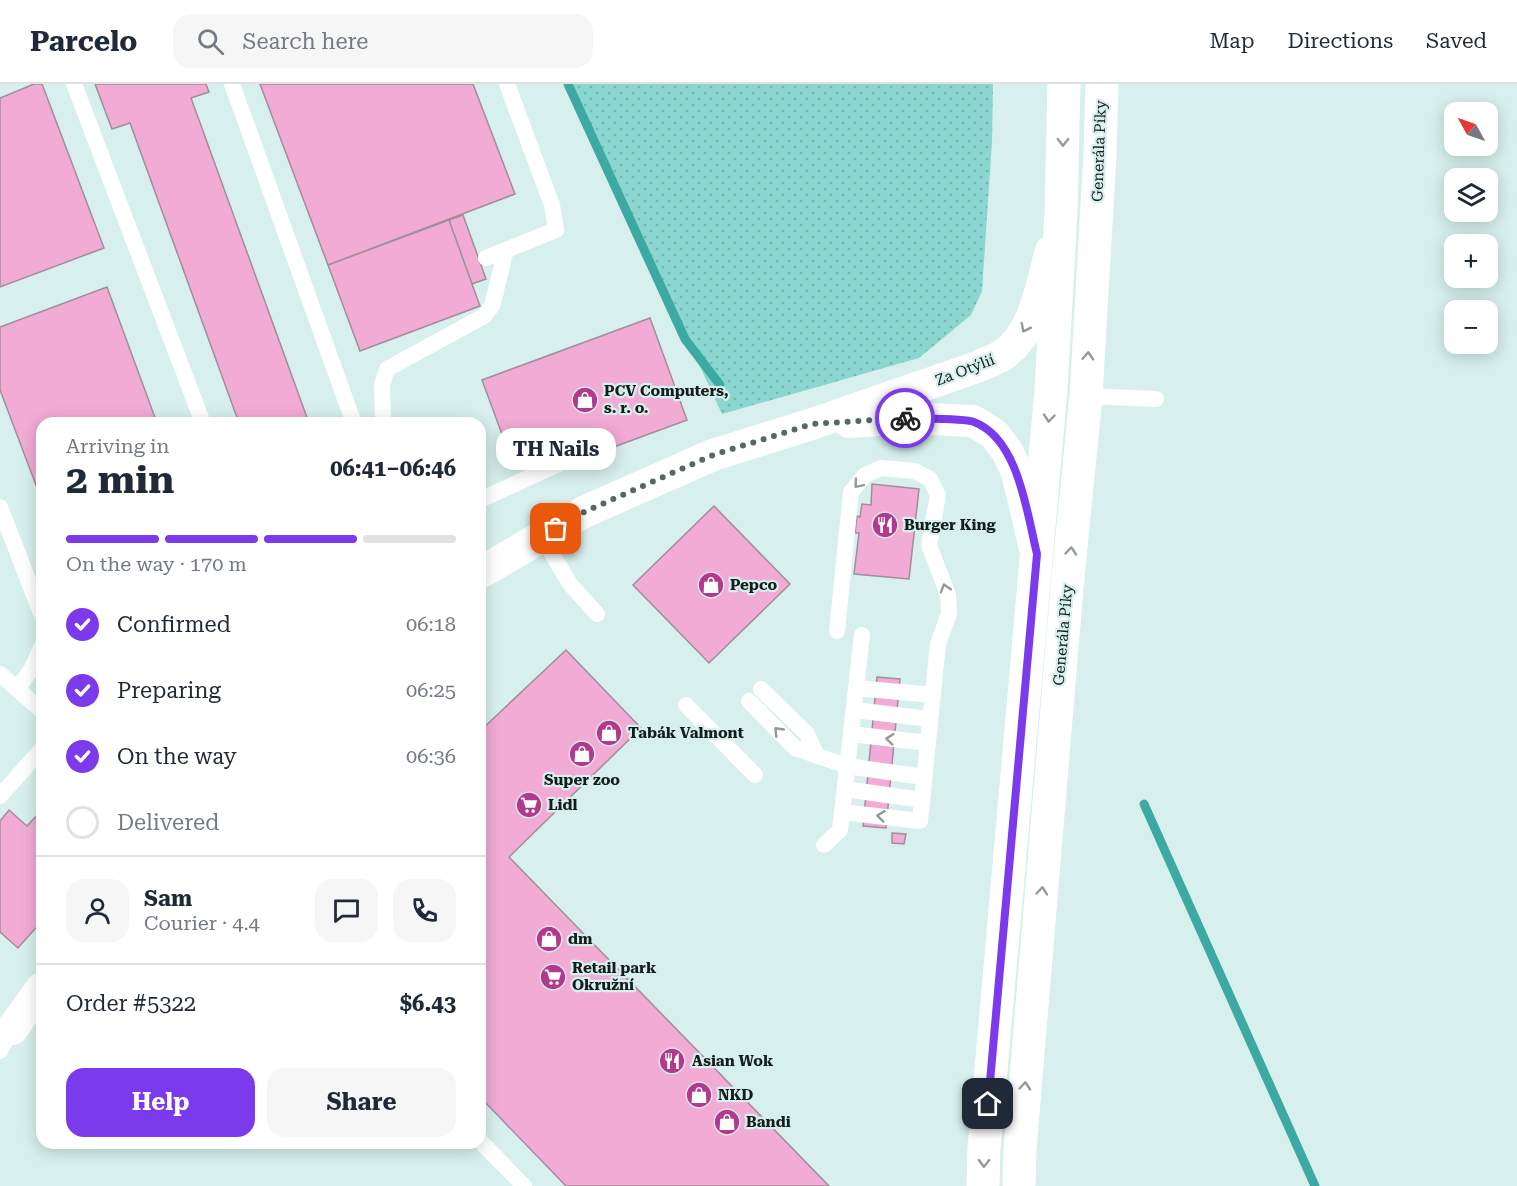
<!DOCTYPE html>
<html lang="en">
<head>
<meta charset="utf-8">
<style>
	:root { --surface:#fff; --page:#f6f6f7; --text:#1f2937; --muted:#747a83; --line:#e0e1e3; --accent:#7c3aed }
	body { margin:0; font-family:"Roboto Serif",serif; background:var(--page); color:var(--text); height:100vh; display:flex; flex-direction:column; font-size:22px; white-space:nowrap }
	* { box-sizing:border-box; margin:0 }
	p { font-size:20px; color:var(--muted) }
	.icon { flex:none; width:33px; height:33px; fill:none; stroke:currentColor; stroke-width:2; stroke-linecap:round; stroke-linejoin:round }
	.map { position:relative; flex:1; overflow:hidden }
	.details { position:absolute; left:36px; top:333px; width:450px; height:732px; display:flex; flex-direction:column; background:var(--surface); border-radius:18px; box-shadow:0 3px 15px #0003 }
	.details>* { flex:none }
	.needle { width:39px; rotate:310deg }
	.tools { position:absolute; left:1444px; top:18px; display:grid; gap:12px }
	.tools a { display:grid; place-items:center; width:54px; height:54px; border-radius:12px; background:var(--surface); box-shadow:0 3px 15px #0003; font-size:30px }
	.pin { position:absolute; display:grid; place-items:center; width:51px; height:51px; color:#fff; margin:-26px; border-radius:12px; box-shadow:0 3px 9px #0006 }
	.courier { position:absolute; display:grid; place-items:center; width:60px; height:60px; margin:-30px; border:4px solid #7c3aed; border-radius:50%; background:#fff; color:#222; box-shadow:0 2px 8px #0007 }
	.bubble { position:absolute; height:42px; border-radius:18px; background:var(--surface); box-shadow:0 3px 15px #0003; font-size:20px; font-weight:700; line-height:42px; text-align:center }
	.summary em { font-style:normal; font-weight:700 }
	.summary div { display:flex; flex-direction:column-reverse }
	.summary { display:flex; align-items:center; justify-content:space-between; height:102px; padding:0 30px }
	h1 { font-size:39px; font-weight:700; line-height:45px }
	.bar { display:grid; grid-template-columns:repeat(4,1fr); gap:9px 6px; align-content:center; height:72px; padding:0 30px }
	.bar i { height:8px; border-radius:4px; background:var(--line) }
	.bar .current { background:var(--accent) }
	.bar p { grid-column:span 4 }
	.line { display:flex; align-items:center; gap:15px; padding:0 30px; border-top:2px solid var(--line) }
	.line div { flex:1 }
	.round { display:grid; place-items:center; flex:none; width:63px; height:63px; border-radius:18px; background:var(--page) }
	ol { padding:0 30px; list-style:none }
	li { display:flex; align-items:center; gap:18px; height:66px }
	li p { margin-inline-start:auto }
	li .icon { padding:6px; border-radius:50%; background:var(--accent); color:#fff; stroke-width:4 }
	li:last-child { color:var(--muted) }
	li i { width:33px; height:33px; border:3px solid var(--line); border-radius:50% }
	.button { display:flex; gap:12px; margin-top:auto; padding:12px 30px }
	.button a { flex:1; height:69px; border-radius:18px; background:var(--accent); color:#fff; font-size:24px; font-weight:700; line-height:69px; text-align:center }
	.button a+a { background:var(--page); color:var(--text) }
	header { display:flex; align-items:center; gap:36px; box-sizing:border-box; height:84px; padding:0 30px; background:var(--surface); border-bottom:2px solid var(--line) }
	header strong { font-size:28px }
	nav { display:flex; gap:33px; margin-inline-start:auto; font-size:21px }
	.search { width:420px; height:54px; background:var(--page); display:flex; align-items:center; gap:15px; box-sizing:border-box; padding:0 21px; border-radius:18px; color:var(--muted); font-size:22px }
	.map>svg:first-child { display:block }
	.grass { fill:url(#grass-dots) }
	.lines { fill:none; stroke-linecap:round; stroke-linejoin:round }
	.stream { stroke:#3ca9a2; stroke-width:9 }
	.building { fill:#f1abd5; stroke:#a08e98; stroke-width:1.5 }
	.lane { stroke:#fff; stroke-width:16 }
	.street { stroke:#fff; stroke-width:32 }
	.highway { stroke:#fff; stroke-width:33 }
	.oneway { stroke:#959999 }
	.done { stroke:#586765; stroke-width:6; stroke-dasharray:0 10.8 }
	.route { stroke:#7c3aed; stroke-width:8 }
	.labels { text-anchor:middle; stroke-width:4.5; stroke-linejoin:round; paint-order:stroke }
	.street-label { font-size:15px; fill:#141d1c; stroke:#d7f0ed }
	.poi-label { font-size:15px; font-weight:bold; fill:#141d1c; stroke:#d7f0ed; text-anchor:start }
</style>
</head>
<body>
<header>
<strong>Parcelo</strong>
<div class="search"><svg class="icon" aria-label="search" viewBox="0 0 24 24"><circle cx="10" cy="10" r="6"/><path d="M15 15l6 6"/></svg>Search here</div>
<nav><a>Map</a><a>Directions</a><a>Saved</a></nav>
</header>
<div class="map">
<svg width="1517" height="1102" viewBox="0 0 1517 1102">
	<defs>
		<pattern id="grass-dots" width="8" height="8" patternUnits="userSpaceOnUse" patternTransform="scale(1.5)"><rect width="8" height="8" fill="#8bd6d0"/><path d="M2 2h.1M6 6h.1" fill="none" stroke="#77b7b2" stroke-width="1.8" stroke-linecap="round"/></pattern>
	</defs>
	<rect width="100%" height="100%" fill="#d7f0ed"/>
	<path class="grass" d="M 569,0 L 993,0 L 992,58 L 982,207 L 971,231 L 919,274 L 722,330 Z"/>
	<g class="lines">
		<path class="stream" d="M 568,0 L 685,255 L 720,301
			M 1144,720 L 1315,1102"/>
	</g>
	<path class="building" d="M 34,0 L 42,0 L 104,164 L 0,203 L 0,14 Z
		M 95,0 L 206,0 L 209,8 L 191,14 L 309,339 L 239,339 L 130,39 L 112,45 Z
		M 260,0 L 473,0 L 515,110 L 328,181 Z
		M 463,131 L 486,195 L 472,200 L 449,136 Z
		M 449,136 L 480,222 L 360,267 L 328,181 Z
		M 107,203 L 157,339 L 42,339 L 42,417 L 0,306 L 0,243 Z
		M 650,234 L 687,336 L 592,371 L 586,353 L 513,380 L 482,296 Z
		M 872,400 L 919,405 L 909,495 L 854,490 L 859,449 L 855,449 L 857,432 L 860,433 L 862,420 L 871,421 Z
		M 714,422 L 790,500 L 709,579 L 633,501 Z
		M 566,566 L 641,644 L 509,773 L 829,1102 L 566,1102 L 480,1013 L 480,647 Z
		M 877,593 L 900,595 L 886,744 L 863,742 Z
		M 9,726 L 27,742 L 42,726 L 42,837 L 18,864 L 0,848 L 0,737 Z
		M 892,749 L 906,750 L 904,760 L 892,759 Z"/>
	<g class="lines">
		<path class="lane" d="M 74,0 L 203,339
			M 232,0 L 352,334
			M 486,174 L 556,146 L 552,121 L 507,0
			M 1086,312 L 1156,315
			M 383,339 L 382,301 L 387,285 L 484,232 L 492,222 L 506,166
			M 480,416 L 565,377
			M 0,423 L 42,532
			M 542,453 L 570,500 L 597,530
			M 837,547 L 851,408 L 865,391 L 881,384 L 915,387 L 930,395 L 938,411 L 929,461 L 948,511 L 949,529 L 938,560 L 920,737 L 842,728
			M 0,590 L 42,627
			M 856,604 L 933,611
			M 17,605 L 31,586 L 42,562
			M 761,605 L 807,650 L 817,672
			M 749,617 L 795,664 L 847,682 L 924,693
			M 686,621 L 755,691
			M 854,626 L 930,635
			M 851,650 L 928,659
			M 845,705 L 922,716
			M 0,712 L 42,665
			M 824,761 L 840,746 L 862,551
			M 0,967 L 12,945
			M 480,1057 L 524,1102"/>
		<path class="street" d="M 849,338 L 905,334 L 973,337 L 994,350 L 1007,367 L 1017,388 L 1034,461
			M 480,489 L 584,428 L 713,371 L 812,340 L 977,283 C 985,279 995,276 1003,271 C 1035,249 1041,202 1051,167
			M 12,945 L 42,904"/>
		<path class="highway" d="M 983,1102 L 984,1065 L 1051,305 L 1061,129 L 1064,0
			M 1019,1102 L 1020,1065 L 1067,504 L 1086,312 L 1100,70 L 1102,0"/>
	</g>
	<defs><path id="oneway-chevron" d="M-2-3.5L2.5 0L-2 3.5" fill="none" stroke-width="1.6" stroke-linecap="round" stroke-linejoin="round" transform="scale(1.5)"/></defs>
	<g class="oneway">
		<use href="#oneway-chevron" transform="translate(1063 58) rotate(91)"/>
		<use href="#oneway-chevron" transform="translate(1025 244) rotate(117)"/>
		<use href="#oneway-chevron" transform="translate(1088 272) rotate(-87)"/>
		<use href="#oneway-chevron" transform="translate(1049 334) rotate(95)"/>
		<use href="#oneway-chevron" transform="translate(858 400) rotate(130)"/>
		<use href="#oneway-chevron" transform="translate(1071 467) rotate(-85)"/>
		<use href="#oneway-chevron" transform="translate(945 504) rotate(-107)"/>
		<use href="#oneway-chevron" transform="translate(778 647) rotate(-134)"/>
		<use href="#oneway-chevron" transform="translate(890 655) rotate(-174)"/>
		<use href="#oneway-chevron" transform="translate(881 732) rotate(-173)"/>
		<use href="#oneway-chevron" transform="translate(1042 807) rotate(-85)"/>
		<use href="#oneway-chevron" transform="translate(1025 1002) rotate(-85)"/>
		<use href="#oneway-chevron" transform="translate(984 1079) rotate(91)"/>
	</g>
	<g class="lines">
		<path class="done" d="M 556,445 L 584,428 L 713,371 L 812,340 L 905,334"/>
		<path class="route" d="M 905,334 C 920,335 963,334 974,338 C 1019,355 1027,430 1037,470 L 988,1020"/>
	</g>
	<defs>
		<g id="shop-disc" transform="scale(1.35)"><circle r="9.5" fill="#b3398c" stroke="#d7f0ed"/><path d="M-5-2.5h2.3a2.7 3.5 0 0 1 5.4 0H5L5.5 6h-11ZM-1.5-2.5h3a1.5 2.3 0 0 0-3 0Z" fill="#fff"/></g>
		<g id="restaurant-disc" transform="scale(1.35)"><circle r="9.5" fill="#b3398c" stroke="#d7f0ed"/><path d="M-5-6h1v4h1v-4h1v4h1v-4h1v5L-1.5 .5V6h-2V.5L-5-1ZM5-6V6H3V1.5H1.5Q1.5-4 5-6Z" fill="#fff"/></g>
		<g id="supermarket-disc" transform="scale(1.35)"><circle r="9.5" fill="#b3398c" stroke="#d7f0ed"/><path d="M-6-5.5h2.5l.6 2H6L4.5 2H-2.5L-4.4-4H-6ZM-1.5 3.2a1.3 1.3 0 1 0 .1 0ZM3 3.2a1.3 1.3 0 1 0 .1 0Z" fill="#fff"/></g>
	</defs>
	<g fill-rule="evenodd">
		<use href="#shop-disc" x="585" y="316"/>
		<use href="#restaurant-disc" x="885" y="441"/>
		<use href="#shop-disc" x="711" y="501"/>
		<use href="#shop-disc" x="609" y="649"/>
		<use href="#shop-disc" x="582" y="670"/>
		<use href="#supermarket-disc" x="529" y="721"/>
		<use href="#shop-disc" x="549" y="855"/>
		<use href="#supermarket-disc" x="553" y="893"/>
		<use href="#restaurant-disc" x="672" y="977"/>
		<use href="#shop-disc" x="699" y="1011"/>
		<use href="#shop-disc" x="727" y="1038"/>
	</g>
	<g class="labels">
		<g class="street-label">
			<text transform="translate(1099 67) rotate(-88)" y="5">Generála Píky</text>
			<text transform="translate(965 286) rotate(-21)" y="5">Za Otýlií</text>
			<text transform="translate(1063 551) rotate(-85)" y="5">Generála Píky</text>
		</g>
		<g class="poi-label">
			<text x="604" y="312">PCV Computers,<tspan x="604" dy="17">s. r. o.</tspan></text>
			<text x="904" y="446">Burger King</text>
			<text x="730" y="506">Pepco</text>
			<text x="628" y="654">Tabák Valmont</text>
			<text x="582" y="701" text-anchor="middle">Super zoo</text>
			<text x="548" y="726">Lidl</text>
			<text x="568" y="860">dm</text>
			<text x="572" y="889">Retail park<tspan x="572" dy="17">Okružní</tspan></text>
			<text x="692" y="982">Asian Wok</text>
			<text x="718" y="1016">NKD</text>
			<text x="746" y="1043">Bandi</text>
		</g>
	</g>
</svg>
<div class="tools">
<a><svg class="needle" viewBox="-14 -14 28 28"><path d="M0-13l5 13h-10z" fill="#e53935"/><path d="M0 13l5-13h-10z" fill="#747a83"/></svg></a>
<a><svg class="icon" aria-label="layers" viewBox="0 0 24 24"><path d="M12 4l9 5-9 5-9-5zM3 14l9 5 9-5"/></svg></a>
<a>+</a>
<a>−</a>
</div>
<div class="pin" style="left:556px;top:445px;background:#ea580c"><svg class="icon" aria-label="bag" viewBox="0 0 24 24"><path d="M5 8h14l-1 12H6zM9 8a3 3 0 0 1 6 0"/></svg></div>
<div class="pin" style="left:988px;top:1020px;background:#1f2937"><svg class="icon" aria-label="home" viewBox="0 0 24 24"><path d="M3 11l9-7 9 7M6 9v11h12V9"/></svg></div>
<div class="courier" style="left:905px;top:334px"><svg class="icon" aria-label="bike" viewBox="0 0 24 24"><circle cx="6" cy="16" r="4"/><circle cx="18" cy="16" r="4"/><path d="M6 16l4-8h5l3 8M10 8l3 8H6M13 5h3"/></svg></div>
<div class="bubble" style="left:496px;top:344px;width:120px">TH Nails</div>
<section class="details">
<div class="summary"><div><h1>2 min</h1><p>Arriving in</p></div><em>06:41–06:46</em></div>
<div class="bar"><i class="current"></i><i class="current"></i><i class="current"></i><i></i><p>On the way · 170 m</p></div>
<ol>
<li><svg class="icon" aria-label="check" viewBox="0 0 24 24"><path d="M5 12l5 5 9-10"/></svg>Confirmed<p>06:18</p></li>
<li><svg class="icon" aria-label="check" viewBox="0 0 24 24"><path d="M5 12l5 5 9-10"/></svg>Preparing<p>06:25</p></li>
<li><svg class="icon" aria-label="check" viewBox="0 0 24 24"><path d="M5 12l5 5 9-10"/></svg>On the way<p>06:36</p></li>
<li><i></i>Delivered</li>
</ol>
<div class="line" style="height:108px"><a class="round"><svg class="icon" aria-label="person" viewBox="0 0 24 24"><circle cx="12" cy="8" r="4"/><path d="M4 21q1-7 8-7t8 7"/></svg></a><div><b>Sam</b><p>Courier · 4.4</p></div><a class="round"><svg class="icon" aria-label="chat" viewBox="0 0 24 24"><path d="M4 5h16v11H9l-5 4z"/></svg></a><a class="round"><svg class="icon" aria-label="phone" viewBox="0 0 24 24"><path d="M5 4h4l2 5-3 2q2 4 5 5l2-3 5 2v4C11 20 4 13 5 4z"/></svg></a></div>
<div class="line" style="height:78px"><div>Order #5322</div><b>$6.43</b></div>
<div class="button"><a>Help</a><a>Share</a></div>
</section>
</div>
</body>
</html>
